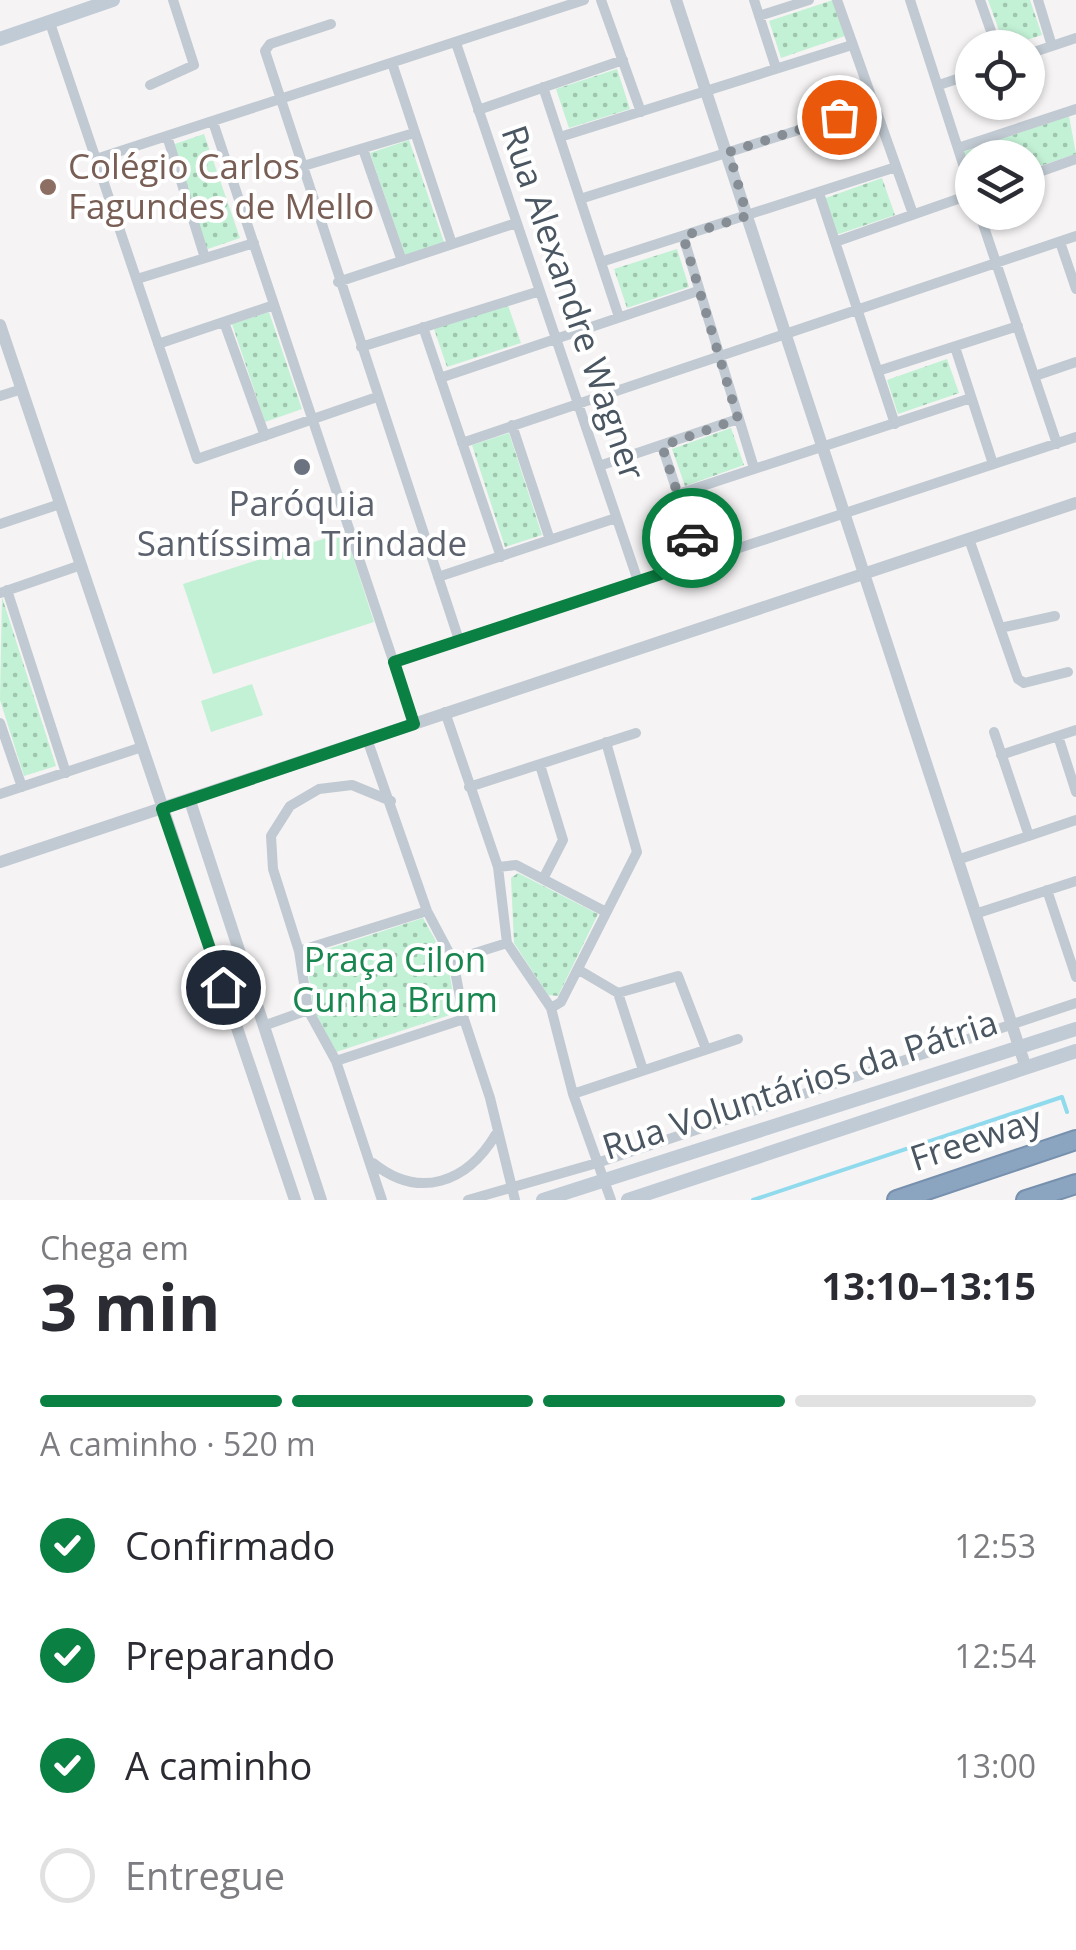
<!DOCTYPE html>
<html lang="pt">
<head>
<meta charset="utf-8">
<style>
	:root { --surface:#fff; --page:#f7f7f7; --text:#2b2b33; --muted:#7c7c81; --line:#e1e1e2; --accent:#0b8043 }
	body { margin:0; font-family:"Open Sans",sans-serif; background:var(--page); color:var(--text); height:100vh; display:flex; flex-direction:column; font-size:38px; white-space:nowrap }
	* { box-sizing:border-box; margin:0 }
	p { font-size:32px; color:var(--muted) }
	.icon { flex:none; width:55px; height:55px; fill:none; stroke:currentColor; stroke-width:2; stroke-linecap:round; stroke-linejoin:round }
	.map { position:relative; height:1200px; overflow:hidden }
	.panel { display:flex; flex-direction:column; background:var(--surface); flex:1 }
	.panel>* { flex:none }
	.tools { position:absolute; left:955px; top:30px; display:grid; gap:20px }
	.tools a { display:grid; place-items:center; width:90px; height:90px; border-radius:50%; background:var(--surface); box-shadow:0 2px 8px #0004; font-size:50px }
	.pin { position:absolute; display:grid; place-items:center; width:85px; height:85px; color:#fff; margin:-42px; border:5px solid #fff; border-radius:50%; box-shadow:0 2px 10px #0007 }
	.courier { position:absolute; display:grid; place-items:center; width:100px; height:100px; margin:-50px; border:8px solid #0b8043; border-radius:50%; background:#fff; color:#222; box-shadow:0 2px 12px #0007 }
	.headline em { font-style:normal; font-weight:700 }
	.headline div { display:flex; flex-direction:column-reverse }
	.headline { display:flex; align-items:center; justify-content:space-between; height:170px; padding:0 40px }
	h1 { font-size:65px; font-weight:700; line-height:75px }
	.bar { display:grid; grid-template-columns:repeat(4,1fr); gap:15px 10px; align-content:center; height:120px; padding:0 40px }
	.bar i { height:12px; border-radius:8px; background:var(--line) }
	.bar .selected { background:var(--accent) }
	.bar p { grid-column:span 4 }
	ol { padding:0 40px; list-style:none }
	li { display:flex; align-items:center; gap:30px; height:110px }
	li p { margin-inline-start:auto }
	li .icon { padding:10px; border-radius:50%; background:var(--accent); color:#fff; stroke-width:4 }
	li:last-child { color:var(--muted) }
	li i { width:55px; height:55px; border:5px solid var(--line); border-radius:50% }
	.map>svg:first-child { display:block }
	.green { fill:url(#green-dots) }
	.pitch { fill:#c3f1d5 }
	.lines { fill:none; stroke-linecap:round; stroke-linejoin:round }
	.stream { stroke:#90daee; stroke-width:4 }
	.motorway-casing { stroke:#7690ad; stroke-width:22 }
	.minor { stroke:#c1cad2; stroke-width:10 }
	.tertiary { stroke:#c1cad2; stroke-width:12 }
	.secondary { stroke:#c1cbd6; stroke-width:14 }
	.motorway { stroke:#8ba5c1; stroke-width:18 }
	.done { stroke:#868d94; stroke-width:10; stroke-dasharray:0 18 }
	.route { stroke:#0b8043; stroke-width:12 }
	.education-dot { fill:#8d6e63; stroke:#fff; stroke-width:4 }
	.worship-dot { fill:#6b7280; stroke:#fff; stroke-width:4 }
	.labels { text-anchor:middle; stroke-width:8; stroke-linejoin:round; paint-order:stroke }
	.education-label { font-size:35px; fill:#785e54; stroke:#fff; text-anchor:start }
	.street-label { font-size:35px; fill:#4a5661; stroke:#fff }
	.worship-label { font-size:35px; fill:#5b616d; stroke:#fff }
	.park-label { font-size:35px; fill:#17864f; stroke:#fff }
</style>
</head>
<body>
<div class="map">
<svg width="1076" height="1200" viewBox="0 0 1076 1200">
	<defs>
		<pattern id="green-dots" width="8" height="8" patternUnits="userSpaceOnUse" patternTransform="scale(2.5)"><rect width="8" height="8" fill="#c3f1d5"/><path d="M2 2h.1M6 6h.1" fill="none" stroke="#a0c6b0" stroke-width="1.8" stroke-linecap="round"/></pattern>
	</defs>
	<rect width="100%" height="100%" fill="#f5f3f3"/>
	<path class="green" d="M 833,0 L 845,36 L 781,58 L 769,21 Z
		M 988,0 L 1030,0 L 1042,35 L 1005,47 Z
		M 617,69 L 630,109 L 569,128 L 556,89 Z
		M 1069,116 L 1076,154 L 1028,170 L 1028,158 L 972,158 L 972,181 L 963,152 Z
		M 204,134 L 240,238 L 205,250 L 169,146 Z
		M 409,140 L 444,242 L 405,255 L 370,153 Z
		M 882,178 L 895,215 L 833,236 L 820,200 Z
		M 677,249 L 689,287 L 627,308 L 614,269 Z
		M 508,305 L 521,343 L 447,367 L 434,329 Z
		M 269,312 L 302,409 L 265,422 L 232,324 Z
		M 947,359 L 959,393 L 898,414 L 887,380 Z
		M 731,428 L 744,465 L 685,486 L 672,449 Z
		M 509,433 L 542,535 L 505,547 L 472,445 Z
		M 2,597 L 56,766 L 24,776 L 0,700 Z
		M 518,873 L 598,914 L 558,996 L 548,995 L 514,943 L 511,878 Z
		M 423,918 L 448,963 L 456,1013 L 336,1052 L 313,1008 L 306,956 Z"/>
	<path class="pitch" d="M 345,532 L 374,622 L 213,674 L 183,584 Z
		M 252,684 L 263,715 L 211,732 L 201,701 Z"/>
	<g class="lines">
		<path class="stream" d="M 753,1200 L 1062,1097 L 1067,1112"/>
		<g class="motorway-casing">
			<path id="motorway" d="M 897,1200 L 1076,1140
				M 1026,1200 L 1076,1184"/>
		</g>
		<path class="minor" d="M 601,0 L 641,112
			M 754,0 L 776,68
			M 837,0 L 913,214
			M 910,0 L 972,192
			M 980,0 L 997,48
			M 1038,0 L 1052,46
			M 759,16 L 809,0
			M 50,23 L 197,459 L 377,397
			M 331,24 L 270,44 L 265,51 L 459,640
			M 456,43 L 638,581
			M 1028,54 L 1076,38
			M 392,63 L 452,244
			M 150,85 L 194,65 L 173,0
			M 939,85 L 972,74
			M 543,87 L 619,317
			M 478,110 L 623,60
			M 213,122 L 414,723
			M 167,136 L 205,258
			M 560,137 L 852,45
			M 958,148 L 1076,109
			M 363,149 L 402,261
			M 96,159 L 584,0
			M 300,167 L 414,133
			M 1028,176 L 1076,159
			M 819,193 L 895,424
			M 580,199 L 875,106
			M 979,212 L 1057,444
			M 683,236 L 754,468
			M 835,242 L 972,194
			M 1060,242 L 1076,289
			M 601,262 L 896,167
			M 137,279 L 254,243
			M 338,282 L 516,223
			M 224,322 L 265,436
			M 423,327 L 501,557
			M 158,344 L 274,305
			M 361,347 L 540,291
			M 955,347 L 993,464
			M 878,371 L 1018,326
			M 1035,376 L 1076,362
			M 440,378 L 698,291
			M 0,396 L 22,389
			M 512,425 L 550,540
			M 462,443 L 1076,236
			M 662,446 L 700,561
			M 599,466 L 738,419
			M 678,494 L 971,398
			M 0,524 L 60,504
			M 969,539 L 1018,679 L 1024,683 L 1068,672
			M 438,577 L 616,518
			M 7,590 L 66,773
			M 0,593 L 81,565
			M 1000,628 L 1055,616
			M 393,662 L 1076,437
			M 445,712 L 498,867 L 507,943 L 551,1008 L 573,1094 L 611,1200
			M 0,723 L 22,787
			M 994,732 L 1029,836
			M 1058,736 L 1076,792
			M 367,739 L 427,911 L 453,960 L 464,1019 L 490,1098 L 515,1200
			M 1001,755 L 1076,730
			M 540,765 L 563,840 L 543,879
			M 469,787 L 636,733
			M 0,794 L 142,747
			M 960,859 L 1076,820
			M 498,867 L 516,865 L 606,912
			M 1047,890 L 1076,977
			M 978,913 L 1076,881
			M 299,951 L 427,911
			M 453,960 L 507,943
			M 579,970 L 618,993 L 678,976 L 706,1049
			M 618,993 L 643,1070
			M 551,1008 L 561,1002 L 637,852 L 606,742
			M 266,1025 L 308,1010
			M 336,1061 L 464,1019
			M 573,1094 L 738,1039
			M 373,1163 C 419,1200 467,1183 496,1134
			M 382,1200 L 336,1061 L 308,1010 L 299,951 L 273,869 L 271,836 L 290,806 L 319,789 L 352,785 L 391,801
			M 468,1200 L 597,1163 L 1076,1003"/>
		<path class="tertiary" d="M 676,0 L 1026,1068
			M 0,325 L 295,1200
			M 190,801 L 321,1200
			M 0,862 L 1076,503"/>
		<path class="secondary" d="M 0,39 L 113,0
			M 543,1200 L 1076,1029
			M 628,1200 L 1076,1051"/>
		<use href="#motorway" class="motorway"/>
	</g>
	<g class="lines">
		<path class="done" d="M 692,538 L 662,446 L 738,419 L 683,236 L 747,216 L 729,152 L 839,117"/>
		<path class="route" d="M 223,987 L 162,809 L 414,724 L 394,662 L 700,561 L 692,538"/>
	</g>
	<circle class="education-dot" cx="48" cy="187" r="10"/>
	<circle class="worship-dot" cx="302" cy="467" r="10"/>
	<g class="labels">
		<g class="education-label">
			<text x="68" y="179">Colégio Carlos<tspan x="68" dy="40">Fagundes de Mello</tspan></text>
		</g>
		<g class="street-label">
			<text transform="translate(573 303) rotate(71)" y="12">Rua Alexandre Wagner</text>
			<text transform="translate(800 1085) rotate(-18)" y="12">Rua Voluntários da Pátria</text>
			<text transform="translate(976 1139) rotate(-18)" y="12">Freeway</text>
		</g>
		<g class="worship-label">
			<text x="302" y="516">Paróquia<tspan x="302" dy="40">Santíssima Trindade</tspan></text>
		</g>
		<g class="park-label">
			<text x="395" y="972">Praça Cilon<tspan x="395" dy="40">Cunha Brum</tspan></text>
		</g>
	</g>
</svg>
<div class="tools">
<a><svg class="icon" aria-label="locate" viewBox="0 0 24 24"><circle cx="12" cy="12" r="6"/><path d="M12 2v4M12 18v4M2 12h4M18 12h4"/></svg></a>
<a><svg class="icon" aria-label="layers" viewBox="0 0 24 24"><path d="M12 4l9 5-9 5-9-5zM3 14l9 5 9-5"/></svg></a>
</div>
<div class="pin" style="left:839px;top:117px;background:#ea580c"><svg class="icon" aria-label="bag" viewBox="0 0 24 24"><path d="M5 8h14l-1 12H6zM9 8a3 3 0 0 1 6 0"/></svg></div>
<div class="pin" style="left:223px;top:987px;background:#1f2937"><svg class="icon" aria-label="home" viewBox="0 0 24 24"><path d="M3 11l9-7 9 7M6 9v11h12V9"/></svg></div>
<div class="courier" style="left:692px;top:538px"><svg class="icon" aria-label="car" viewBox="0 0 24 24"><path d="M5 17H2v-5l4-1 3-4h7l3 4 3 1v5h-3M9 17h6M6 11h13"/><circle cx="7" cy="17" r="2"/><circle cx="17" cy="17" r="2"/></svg></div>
</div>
<section class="panel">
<div class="headline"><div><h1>3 min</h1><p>Chega em</p></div><em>13:10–13:15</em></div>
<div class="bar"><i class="selected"></i><i class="selected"></i><i class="selected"></i><i></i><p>A caminho · 520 m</p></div>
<ol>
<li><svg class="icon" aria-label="check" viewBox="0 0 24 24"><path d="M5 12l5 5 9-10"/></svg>Confirmado<p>12:53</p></li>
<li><svg class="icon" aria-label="check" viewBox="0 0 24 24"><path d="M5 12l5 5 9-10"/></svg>Preparando<p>12:54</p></li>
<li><svg class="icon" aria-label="check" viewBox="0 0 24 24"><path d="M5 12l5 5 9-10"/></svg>A caminho<p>13:00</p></li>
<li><i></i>Entregue</li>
</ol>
</section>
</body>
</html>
